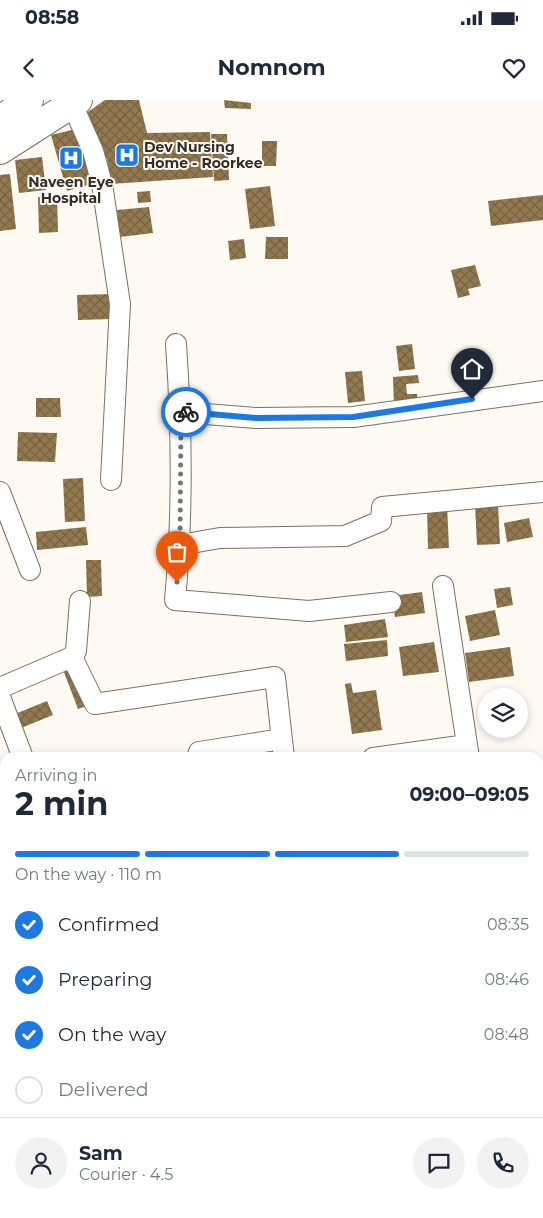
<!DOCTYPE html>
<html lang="en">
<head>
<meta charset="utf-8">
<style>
	:root { --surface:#fff; --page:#f2f2f3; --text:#1f2937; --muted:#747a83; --line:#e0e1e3; --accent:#1d78e2 }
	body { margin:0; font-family:Montserrat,sans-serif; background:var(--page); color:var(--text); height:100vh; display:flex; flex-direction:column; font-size:19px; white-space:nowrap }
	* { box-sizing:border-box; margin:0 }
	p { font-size:16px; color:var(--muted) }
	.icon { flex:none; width:28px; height:28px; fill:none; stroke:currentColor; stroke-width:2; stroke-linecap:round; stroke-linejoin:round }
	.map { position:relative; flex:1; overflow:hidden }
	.sheet { position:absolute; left:0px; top:652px; width:544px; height:466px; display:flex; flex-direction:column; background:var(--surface); border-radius:15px 15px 0 0; box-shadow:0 2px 8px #0003 }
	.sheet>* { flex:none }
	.buttons { position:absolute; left:478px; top:588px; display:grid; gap:10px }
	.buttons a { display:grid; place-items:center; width:50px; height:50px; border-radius:50%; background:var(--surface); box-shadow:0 2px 8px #0003; font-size:25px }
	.pin { position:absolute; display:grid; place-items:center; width:42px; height:42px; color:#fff; margin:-51px -21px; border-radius:50% 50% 50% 0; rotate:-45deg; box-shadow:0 0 5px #0007 }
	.pin .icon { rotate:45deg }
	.courier { position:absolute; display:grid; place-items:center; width:50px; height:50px; margin:-25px; border:4px solid #1d78e2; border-radius:50%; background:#fff; color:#222; box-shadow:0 1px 6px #0007 }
	.headline em { font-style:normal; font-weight:700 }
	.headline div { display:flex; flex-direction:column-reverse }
	.headline { display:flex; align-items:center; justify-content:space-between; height:85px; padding:0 15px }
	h1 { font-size:32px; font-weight:700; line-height:38px }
	.bar { display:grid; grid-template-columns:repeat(4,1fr); gap:8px 5px; align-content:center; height:60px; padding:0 15px }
	.bar i { height:6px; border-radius:4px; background:var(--line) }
	.bar .on { background:var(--accent) }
	.bar p { grid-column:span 4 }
	.line { display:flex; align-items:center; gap:12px; padding:0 15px; border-top:1px solid var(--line) }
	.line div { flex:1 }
	.round { display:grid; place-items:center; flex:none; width:52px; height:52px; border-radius:26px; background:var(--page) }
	ol { padding:0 15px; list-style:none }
	li { display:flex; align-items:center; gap:15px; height:55px }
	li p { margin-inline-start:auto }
	li .icon { padding:5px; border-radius:50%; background:var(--accent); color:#fff; stroke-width:4 }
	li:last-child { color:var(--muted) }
	li i { width:28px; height:28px; border:2px solid var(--line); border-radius:50% }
	.status { display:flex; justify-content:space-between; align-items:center; height:35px; padding:0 25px; background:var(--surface); direction:ltr }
	.status svg { height:14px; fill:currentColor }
	header { display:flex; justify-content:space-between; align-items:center; height:65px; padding:0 15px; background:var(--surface); font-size:22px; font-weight:700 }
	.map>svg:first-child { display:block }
	.water { fill:#90b1d6; stroke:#7489a1 }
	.building { fill:url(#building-cross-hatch) }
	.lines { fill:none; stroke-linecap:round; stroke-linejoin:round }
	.minor-casing { stroke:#7c7262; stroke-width:22 }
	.tertiary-casing { stroke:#7c7262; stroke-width:28 }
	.primary-casing { stroke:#7c7262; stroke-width:30 }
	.minor { stroke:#fff; stroke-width:20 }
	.tertiary { stroke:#fff; stroke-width:25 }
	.primary { stroke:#fff; stroke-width:28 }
	.done { stroke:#79746d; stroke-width:5; stroke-dasharray:0 9 }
	.route { stroke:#1d78e2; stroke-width:6 }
	.labels { text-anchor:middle; stroke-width:4; stroke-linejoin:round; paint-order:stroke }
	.poi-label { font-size:14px; font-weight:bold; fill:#322d26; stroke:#fef9f2; text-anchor:start }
</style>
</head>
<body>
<div class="status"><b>08:58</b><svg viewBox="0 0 49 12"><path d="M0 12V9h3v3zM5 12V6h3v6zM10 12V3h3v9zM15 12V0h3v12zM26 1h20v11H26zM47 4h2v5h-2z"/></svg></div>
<header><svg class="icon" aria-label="back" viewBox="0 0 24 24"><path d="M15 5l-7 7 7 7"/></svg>Nomnom<svg class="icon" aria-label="heart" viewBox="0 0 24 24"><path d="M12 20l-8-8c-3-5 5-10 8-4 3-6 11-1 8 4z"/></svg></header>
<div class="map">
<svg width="543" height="1118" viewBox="0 0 543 1118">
	<defs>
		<pattern id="building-cross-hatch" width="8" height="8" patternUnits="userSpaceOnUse" patternTransform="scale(1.25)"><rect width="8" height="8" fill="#91784f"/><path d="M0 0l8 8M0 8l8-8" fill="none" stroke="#776341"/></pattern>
	</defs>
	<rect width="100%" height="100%" fill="#fef9f2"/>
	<path class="water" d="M 543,949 L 543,1118 L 187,1118 L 195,1114 L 539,1114 L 539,951 Z"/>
	<path class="building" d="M 105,0 L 139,0 L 147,33 L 210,32 L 213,77 L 111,84 L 107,59 L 82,16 Z
		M 224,0 L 251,3 L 251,9 L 225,8 Z
		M 76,29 L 91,84 L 67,91 L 51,35 Z
		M 211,34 L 227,34 L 229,80 L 214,81 Z
		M 262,41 L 277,41 L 276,66 L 262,66 Z
		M 42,57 L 46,90 L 19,93 L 15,60 Z
		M 10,74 L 16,129 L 0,131 L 0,75 Z
		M 270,86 L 275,126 L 250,129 L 245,89 Z
		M 150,91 L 151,102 L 138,103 L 137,92 Z
		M 543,95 L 543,120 L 491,126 L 488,101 Z
		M 57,96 L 58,132 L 39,133 L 38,97 Z
		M 149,107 L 153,133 L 120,137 L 117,110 Z
		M 266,137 L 288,137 L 288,159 L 265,159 Z
		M 244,139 L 246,158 L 230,160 L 228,141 Z
		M 475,165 L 481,186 L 468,189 L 470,195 L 458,198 L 451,170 Z
		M 112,194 L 113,219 L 78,220 L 77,195 Z
		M 412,244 L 415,269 L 399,271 L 396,246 Z
		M 362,271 L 365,301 L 348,303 L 345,272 Z
		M 418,275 L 419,283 L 406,284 L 407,294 L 417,294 L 418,307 L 394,308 L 393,277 Z
		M 36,298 L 60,298 L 61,317 L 36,317 Z
		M 18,332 L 57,333 L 55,362 L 17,361 Z
		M 83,378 L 85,421 L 65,422 L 63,379 Z
		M 498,404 L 500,444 L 477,445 L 475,405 Z
		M 447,405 L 449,448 L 428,449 L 427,406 Z
		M 529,418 L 533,437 L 507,442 L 504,423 Z
		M 86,427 L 88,445 L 37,450 L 36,432 Z
		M 86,460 L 101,460 L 102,496 L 87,497 Z
		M 510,487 L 513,505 L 497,508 L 494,489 Z
		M 422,492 L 425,513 L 395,517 L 392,496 Z
		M 495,510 L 500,535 L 470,541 L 465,516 Z
		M 385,519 L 388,537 L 346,542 L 344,525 Z
		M 387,540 L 388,556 L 346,561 L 344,544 Z
		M 434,542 L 439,572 L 403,576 L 399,547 Z
		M 510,547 L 514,576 L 469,582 L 465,553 Z
		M 73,562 L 90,605 L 78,609 L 62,567 Z
		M 351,583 L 353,593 L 376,590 L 382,630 L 352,634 L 345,584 Z
		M 47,601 L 53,615 L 21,628 L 15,614 Z
		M 539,768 L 543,782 L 543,794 L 539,795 Z
		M 5,823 L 5,850 L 0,852 L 0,826 Z
		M 77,1114 L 146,1114 L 148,1118 L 68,1118 Z"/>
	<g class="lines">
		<g class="minor-casing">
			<path id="minor" d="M 72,4 L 93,51 L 102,84 L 120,204 L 111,380
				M 176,244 C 182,329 183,415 175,500 L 309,511 L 391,502
				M 181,312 L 256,318 L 353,317 L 543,291
				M 0,392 L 30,470
				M 180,445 L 220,438 L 345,436 L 381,421 L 382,407 L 543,392
				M 443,486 L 469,658
				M 72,557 L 95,604 L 275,577 L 284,658
				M 0,588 L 72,557 L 76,551 L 80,501
				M 0,597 L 23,658
				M 197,658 L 199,652 L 282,639
				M 373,658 L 467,645
				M 539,806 L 543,804
				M 0,876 L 5,873
				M 0,909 L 5,922"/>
		</g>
		<g class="tertiary-casing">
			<path id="tertiary" d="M 539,885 L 543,885
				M 0,1079 L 5,1077"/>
		</g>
		<g class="primary-casing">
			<path id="primary" d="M 0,20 L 29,0
				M 0,50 L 78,0"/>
		</g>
		<use href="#minor" class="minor"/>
		<use href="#tertiary" class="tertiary"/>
		<use href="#primary" class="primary"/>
	</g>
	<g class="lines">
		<path class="done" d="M 177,482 L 180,445 L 181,312 L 186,312"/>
		<path class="route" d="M 186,312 L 256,318 L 353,317 L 472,299"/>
	</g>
	<defs>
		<g id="hospital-square" transform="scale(1.25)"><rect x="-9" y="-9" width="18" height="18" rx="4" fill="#1d78e2" stroke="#fef9f2"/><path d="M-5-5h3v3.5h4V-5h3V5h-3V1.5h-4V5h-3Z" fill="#fff"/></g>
	</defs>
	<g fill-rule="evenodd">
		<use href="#hospital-square" x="127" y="55"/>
		<use href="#hospital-square" x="71" y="58"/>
	</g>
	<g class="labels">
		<g class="poi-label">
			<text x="144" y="52">Dev Nursing<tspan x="144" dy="16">Home - Roorkee</tspan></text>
			<text x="71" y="87" text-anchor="middle">Naveen Eye<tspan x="71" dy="16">Hospital</tspan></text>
		</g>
	</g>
</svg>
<div class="buttons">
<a><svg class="icon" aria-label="layers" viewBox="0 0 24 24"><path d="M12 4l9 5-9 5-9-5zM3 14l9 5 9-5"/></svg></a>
</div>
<div class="pin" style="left:177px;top:482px;background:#ea580c"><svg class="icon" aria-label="bag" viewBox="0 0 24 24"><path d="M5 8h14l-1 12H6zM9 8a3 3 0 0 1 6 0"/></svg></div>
<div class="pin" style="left:472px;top:299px;background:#1f2937"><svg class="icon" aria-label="home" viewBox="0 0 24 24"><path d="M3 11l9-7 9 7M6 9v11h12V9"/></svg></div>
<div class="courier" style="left:186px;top:312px"><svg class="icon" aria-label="bike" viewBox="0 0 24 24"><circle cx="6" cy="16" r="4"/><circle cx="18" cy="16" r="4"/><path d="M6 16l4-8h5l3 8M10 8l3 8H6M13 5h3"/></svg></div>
<section class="sheet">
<div class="headline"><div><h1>2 min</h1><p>Arriving in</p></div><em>09:00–09:05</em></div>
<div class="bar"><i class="on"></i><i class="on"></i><i class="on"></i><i></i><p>On the way · 110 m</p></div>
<ol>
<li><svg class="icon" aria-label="check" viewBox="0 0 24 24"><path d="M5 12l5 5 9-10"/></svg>Confirmed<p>08:35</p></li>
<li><svg class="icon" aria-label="check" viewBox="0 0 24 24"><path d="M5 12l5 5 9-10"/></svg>Preparing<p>08:46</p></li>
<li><svg class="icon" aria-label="check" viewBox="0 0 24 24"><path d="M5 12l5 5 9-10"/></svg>On the way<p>08:48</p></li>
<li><i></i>Delivered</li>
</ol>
<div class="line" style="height:90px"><a class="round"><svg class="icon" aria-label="person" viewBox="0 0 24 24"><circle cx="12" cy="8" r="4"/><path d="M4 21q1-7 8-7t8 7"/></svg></a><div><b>Sam</b><p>Courier · 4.5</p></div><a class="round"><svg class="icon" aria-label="chat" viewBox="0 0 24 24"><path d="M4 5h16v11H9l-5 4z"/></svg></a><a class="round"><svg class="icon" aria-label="phone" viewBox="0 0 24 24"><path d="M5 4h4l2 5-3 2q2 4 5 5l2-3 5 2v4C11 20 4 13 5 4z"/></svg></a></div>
</section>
</div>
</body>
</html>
